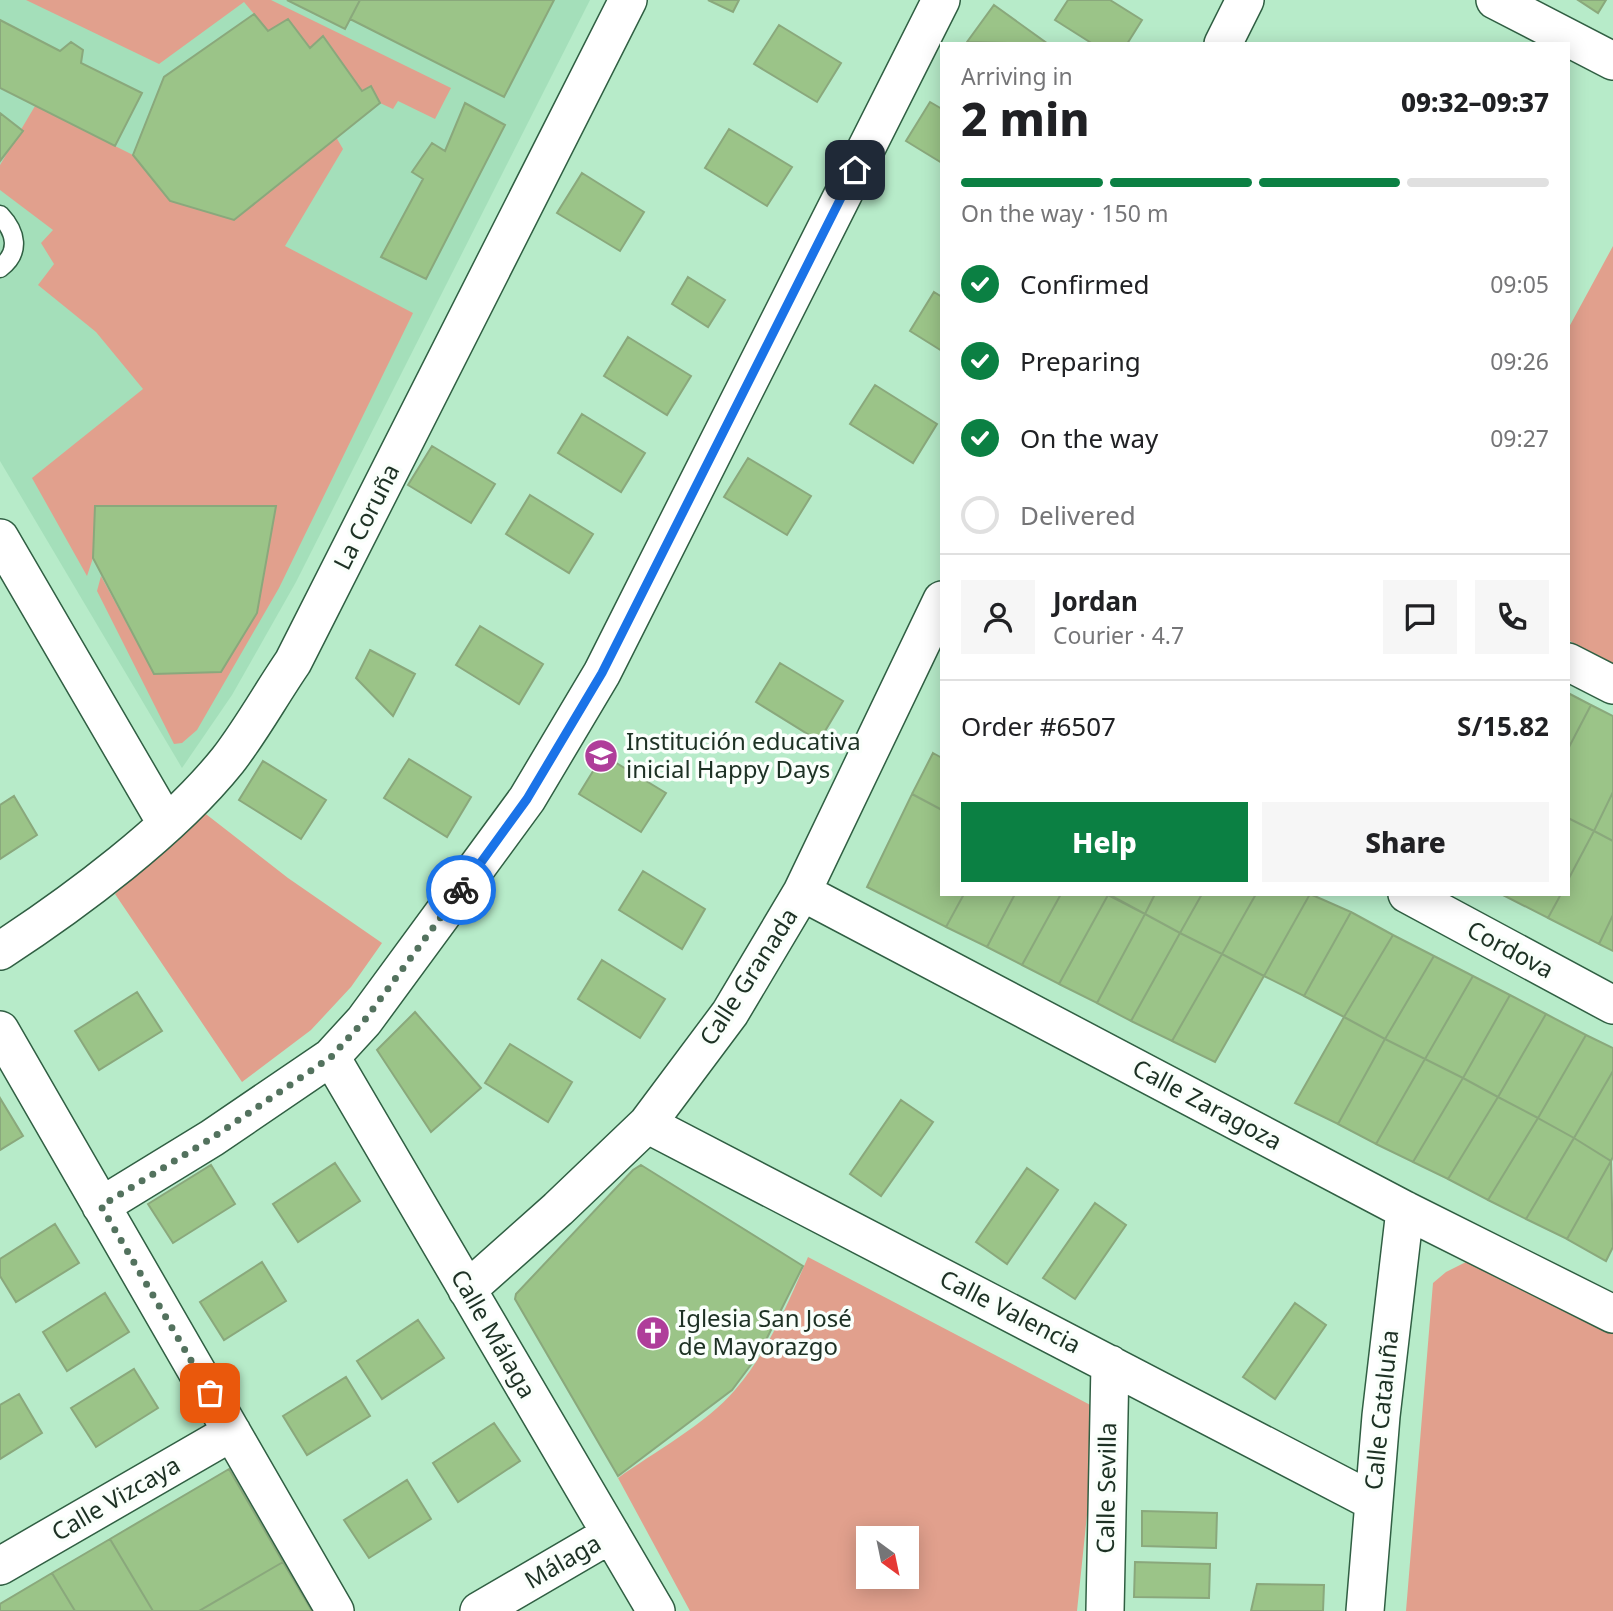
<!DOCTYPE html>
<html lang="en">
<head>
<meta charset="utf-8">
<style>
	:root { --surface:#fff; --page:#f6f6f6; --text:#202124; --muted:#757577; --line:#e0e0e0; --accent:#0b8043 }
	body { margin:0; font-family:"Noto Sans",sans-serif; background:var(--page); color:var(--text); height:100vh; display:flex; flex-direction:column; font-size:26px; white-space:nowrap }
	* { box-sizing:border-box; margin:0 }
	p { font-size:23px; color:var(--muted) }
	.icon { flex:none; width:38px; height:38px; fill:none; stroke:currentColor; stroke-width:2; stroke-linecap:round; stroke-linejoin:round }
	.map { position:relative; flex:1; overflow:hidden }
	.side { position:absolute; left:940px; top:42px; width:630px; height:854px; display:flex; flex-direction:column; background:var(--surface); border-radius:0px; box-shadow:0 4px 18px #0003 }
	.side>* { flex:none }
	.needle { width:46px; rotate:147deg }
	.fabs { position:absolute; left:856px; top:1526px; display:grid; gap:14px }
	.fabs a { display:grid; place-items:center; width:63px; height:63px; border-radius:0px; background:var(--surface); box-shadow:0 4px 18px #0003; font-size:35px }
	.pin { position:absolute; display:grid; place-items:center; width:60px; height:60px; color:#fff; margin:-30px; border-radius:14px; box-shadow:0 4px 10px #0006 }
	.courier { position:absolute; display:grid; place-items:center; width:70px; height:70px; margin:-35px; border:5px solid #1a73e8; border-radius:50%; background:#fff; color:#222; box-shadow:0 2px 9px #0007 }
	.summary em { font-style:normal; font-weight:800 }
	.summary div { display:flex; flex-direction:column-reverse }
	.summary { display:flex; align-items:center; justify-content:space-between; height:119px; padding:0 21px }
	h1 { font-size:46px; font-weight:800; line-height:52px }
	.bar { display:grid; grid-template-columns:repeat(4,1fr); gap:10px 7px; align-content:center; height:84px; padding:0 21px }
	.bar i { height:9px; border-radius:5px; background:var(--line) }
	.bar .on { background:var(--accent) }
	.bar p { grid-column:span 4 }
	.line { display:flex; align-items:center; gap:18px; padding:0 21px; border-top:2px solid var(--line) }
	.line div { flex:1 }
	.round { display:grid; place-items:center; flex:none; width:74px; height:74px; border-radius:0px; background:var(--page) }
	ol { padding:0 21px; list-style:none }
	li { display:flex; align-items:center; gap:21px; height:77px }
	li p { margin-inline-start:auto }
	li .icon { padding:7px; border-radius:50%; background:var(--accent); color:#fff; stroke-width:4 }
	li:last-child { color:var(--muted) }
	li i { width:38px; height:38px; border:4px solid var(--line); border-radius:50% }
	.button { display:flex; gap:14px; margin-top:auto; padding:14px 21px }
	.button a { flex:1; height:80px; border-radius:0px; background:var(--accent); color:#fff; font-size:28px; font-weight:800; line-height:80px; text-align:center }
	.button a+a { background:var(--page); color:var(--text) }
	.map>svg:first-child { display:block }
	.built { fill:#a4dfba }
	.green { fill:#e1a08d; fill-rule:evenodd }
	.building { fill:#9bc488; stroke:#8aa87c; stroke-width:2 }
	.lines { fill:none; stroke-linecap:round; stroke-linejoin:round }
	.service-casing { stroke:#305f43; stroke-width:21 }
	.minor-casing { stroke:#305f43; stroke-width:40 }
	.service { stroke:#fff; stroke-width:18 }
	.minor { stroke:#fff; stroke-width:37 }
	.done { stroke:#53725e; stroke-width:7; stroke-dasharray:0 12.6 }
	.route { stroke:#1a73e8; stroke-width:9 }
	.labels { text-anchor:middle; stroke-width:7; stroke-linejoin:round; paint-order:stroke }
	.street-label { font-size:24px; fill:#1d3124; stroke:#fafffb }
	.poi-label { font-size:24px; fill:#1d3124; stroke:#fafffb; text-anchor:start }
</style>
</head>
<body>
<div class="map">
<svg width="1613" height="1611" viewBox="0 0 1613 1611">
	<rect width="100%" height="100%" fill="#b7ebc9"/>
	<path class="built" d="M 0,0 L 590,0 L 296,582 L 232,695 L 182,768 L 0,461 Z"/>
	<path class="green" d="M 26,0 L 271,0 L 451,88 L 435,119 L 398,101 L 393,109 L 380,103 L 371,86 L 362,91 L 324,36 L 310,48 L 268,31 L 244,2 L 159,64 Z
		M 35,106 L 133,155 L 170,201 L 233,220 L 336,137 L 343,149 L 285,246 L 413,313 L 279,588 L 197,730 L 182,743 L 174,744 L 97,591 L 101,576 L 154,674 L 221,672 L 257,613 L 275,506 L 95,506 L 93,558 L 87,576 L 32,478 L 143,389 L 96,332 L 38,285 L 54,264 L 41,243 L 53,230 L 0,190 L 0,165 Z
		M 1613,246 L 1613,665 L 1568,640 L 1568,329 Z
		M 202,811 L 288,878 L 382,943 L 351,987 L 311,1030 L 242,1082 L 115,894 Z
		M 808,1257 L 1098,1409 L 1077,1611 L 690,1611 L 618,1478 C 654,1452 706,1424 735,1390 C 768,1352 788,1303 808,1257 ZM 868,1538 L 906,1538 L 906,1577 L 868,1577 Z
		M 1472,1259 L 1613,1331 L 1613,1611 L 1406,1611 L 1433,1283 L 1446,1272 Z"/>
	<path class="building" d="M 287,0 L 360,0 L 345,29 Z
		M 360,0 L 554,0 L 504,97 L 350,19 Z
		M 708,0 L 739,0 L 733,12 Z
		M 1068,0 L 1110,0 L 1142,20 L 1127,44 L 1093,44 L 1055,20 Z
		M 1578,0 L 1606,0 L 1598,13 Z
		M 994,5 L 1048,44 L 967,42 Z
		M 254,14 L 268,31 L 288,19 L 310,48 L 323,36 L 362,91 L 371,86 L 380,103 L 234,220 L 170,201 L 133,155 L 164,77 Z
		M 0,20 L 60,51 L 71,42 L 83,50 L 81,63 L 142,93 L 115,146 L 0,88 Z
		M 779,25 L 841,63 L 817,102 L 754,64 Z
		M 930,102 L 942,109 L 942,163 L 906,141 Z
		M 465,103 L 505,125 L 426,279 L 381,257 L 423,179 L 412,172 L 432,143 L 445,151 Z
		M 0,113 L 23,131 L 0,161 Z
		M 729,129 L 792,167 L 767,206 L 705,168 Z
		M 582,173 L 644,212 L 620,251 L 557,213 Z
		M 688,277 L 725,300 L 708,327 L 672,304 Z
		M 934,292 L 942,297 L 942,351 L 910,331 Z
		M 628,337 L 691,376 L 667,415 L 604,376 Z
		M 875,385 L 937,424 L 913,463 L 850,424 Z
		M 582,414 L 645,453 L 621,492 L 558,453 Z
		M 432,446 L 495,484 L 471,523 L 408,485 Z
		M 748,458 L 811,496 L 787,535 L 724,497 Z
		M 530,495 L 593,534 L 569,573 L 506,534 Z
		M 95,506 L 276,506 L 257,613 L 221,672 L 154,674 L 93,558 Z
		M 480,626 L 543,664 L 519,704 L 456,665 Z
		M 370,650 L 415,674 L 393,716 L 356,678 Z
		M 780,663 L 843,701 L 819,741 L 756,702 Z
		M 1568,693 L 1591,705 L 1568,749 Z
		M 1591,705 L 1613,716 L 1613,792 L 1594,831 L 1568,818 L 1568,749 Z
		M 933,753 L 942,758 L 942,810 L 912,794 Z
		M 603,755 L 666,793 L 641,832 L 579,794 Z
		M 409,759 L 471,797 L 447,837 L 384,798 Z
		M 263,761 L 326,800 L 301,839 L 239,800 Z
		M 1613,792 L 1613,841 L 1594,831 Z
		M 912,794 L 942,810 L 942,894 L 964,894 L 946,927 L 867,887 Z
		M 14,796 L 37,835 L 0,859 L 0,805 Z
		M 1568,818 L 1594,831 L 1568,880 Z
		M 1594,831 L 1613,841 L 1613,915 L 1599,944 L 1548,918 L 1561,894 L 1568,894 L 1568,880 Z
		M 643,871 L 705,909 L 682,949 L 619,910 Z
		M 964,894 L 1015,894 L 987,947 L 946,927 Z
		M 1015,894 L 1061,894 L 1022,965 L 987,947 Z
		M 1061,894 L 1108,895 L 1059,984 L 1022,965 Z
		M 1108,894 L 1155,894 L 1145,914 Z
		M 1155,894 L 1202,894 L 1180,933 L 1145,914 Z
		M 1202,894 L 1256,894 L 1222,954 L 1180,933 Z
		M 1256,894 L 1310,894 L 1264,976 L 1222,954 Z
		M 1310,894 L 1351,912 L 1304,996 L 1264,976 Z
		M 1501,894 L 1561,894 L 1548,918 Z
		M 1108,895 L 1145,914 L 1097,1003 L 1059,984 Z
		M 1351,912 L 1393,935 L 1344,1017 L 1304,996 Z
		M 1145,914 L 1180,933 L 1131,1021 L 1097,1003 Z
		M 1613,915 L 1613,951 L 1599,944 Z
		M 1180,933 L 1222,954 L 1172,1041 L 1131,1021 Z
		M 1393,935 L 1434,956 L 1385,1039 L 1344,1017 Z
		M 1222,954 L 1264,976 L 1215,1062 L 1172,1041 Z
		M 1434,956 L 1473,976 L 1425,1059 L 1385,1039 Z
		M 602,960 L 665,999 L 640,1038 L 578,999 Z
		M 1473,976 L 1510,995 L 1463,1078 L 1425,1059 Z
		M 137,992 L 162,1031 L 99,1070 L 75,1031 Z
		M 1510,995 L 1546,1014 L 1498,1097 L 1463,1078 Z
		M 415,1012 L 481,1088 L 431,1132 L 377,1050 Z
		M 1546,1014 L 1586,1035 L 1538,1118 L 1498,1097 Z
		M 1344,1017 L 1385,1039 L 1338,1124 L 1295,1103 Z
		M 1586,1035 L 1613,1048 L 1613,1071 L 1574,1138 L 1538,1118 Z
		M 1385,1039 L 1425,1059 L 1376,1144 L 1338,1124 Z
		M 510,1044 L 572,1082 L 548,1122 L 485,1083 Z
		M 1425,1059 L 1463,1078 L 1413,1162 L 1376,1144 Z
		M 1613,1071 L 1613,1157 L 1611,1161 L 1574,1138 Z
		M 1463,1078 L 1498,1097 L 1448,1179 L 1413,1162 Z
		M 1498,1097 L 1538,1118 L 1488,1200 L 1448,1179 Z
		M 0,1098 L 23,1136 L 0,1150 Z
		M 901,1100 L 933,1122 L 881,1196 L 850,1174 Z
		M 1538,1118 L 1574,1138 L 1526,1219 L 1488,1200 Z
		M 1574,1138 L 1611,1161 L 1567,1239 L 1526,1219 Z
		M 1611,1161 L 1613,1247 L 1606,1261 L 1567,1239 Z
		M 335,1163 L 360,1201 L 298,1242 L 273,1204 Z
		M 211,1165 L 235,1204 L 173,1243 L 148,1204 Z
		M 641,1165 L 803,1266 L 759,1354 L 732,1390 L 618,1476 L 515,1299 L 516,1294 L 633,1170 Z
		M 1027,1168 L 1058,1190 L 1007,1264 L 976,1242 Z
		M 1095,1203 L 1126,1225 L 1075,1299 L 1043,1278 Z
		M 55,1224 L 79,1263 L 16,1302 L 0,1276 L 0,1259 Z
		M 262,1262 L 286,1301 L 224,1340 L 200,1302 Z
		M 105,1293 L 129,1332 L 67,1371 L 43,1332 Z
		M 1295,1303 L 1326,1325 L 1275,1399 L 1243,1377 Z
		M 418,1320 L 444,1358 L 382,1399 L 357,1361 Z
		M 134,1369 L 158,1408 L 96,1447 L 71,1408 Z
		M 346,1377 L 370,1416 L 307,1455 L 283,1416 Z
		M 19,1394 L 42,1433 L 0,1459 L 0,1405 Z
		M 494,1423 L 520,1461 L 458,1502 L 433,1463 Z
		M 229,1469 L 283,1562 L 199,1611 L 153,1611 L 110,1539 Z
		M 407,1480 L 431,1519 L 369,1558 L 344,1520 Z
		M 1142,1511 L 1217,1513 L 1216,1548 L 1142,1546 Z
		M 110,1539 L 153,1611 L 75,1611 L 52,1573 Z
		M 283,1562 L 312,1611 L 199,1611 Z
		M 1135,1562 L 1210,1564 L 1209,1598 L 1134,1597 Z
		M 52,1573 L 75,1611 L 0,1611 L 0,1604 Z
		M 1257,1584 L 1324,1585 L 1323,1611 L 1251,1611 Z"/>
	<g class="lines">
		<g class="service-casing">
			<path id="service" d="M 0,215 C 16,232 21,252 0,268"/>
		</g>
		<g class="minor-casing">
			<path id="minor" d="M 1495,0 L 1613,61
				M 1223,44 L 1245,0
				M 0,538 L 166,823
				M 1568,662 L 1613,685
				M 802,892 L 1405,1210 L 1613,1314
				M 1407,894 L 1613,1005
				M 0,951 C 75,902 172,830 228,760 C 252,729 271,694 293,662 L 628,0
				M 0,1030 L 335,1611
				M 331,1057 L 656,1611
				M 647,1124 L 1372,1501
				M 101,1206 L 212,1138 L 331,1057 L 364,1021 L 527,799 L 602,673 L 941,0
				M 467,1290 L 558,1209 L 647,1124 L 730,1013 L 802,892 L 942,600
				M 0,1566 L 232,1432
				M 479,1611 L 611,1534
				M 1105,1611 L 1110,1364
				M 1365,1611 L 1381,1416 L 1405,1210"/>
		</g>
		<use href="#service" class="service"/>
		<use href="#minor" class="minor"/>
	</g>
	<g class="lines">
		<path class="done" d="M 210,1393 L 101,1206 L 212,1138 L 331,1057 L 364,1021 L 461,890"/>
		<path class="route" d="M 461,890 L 527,799 L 602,673 L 855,170"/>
	</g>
	<defs>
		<g id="school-disc" transform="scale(1.75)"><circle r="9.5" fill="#af3e9a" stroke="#fafffb"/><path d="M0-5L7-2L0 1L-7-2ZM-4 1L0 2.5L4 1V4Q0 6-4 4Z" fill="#fff"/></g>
		<g id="church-disc" transform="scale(1.75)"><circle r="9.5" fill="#af3e9a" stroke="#fafffb"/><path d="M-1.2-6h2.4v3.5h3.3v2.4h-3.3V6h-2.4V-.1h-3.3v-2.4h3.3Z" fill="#fff"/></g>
	</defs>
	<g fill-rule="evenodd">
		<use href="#school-disc" x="601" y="756"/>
		<use href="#church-disc" x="653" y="1333"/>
	</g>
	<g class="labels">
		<g class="street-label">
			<text transform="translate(367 517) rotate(-63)" y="8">La Coruña</text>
			<text transform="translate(1510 950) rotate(28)" y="8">Cordova</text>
			<text transform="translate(749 977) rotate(-57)" y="8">Calle Granada</text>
			<text transform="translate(1207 1105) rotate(28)" y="8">Calle Zaragoza</text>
			<text transform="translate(1010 1312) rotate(27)" y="8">Calle Valencia</text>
			<text transform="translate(493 1334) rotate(60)" y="8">Calle Málaga</text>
			<text transform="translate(1382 1410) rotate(-84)" y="8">Calle Cataluña</text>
			<text transform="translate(1107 1488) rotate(-89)" y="8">Calle Sevilla</text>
			<text transform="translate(116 1499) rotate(-30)" y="8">Calle Vizcaya</text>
			<text transform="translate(563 1562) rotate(-30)" y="8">Málaga</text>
		</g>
		<g class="poi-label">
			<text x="626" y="750">Institución educativa<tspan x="626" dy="28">inicial Happy Days</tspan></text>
			<text x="678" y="1327">Iglesia San José<tspan x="678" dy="28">de Mayorazgo</tspan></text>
		</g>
	</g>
</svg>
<div class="fabs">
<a><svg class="needle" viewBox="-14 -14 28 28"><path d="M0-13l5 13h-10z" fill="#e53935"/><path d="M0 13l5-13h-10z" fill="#757577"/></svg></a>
</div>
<div class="pin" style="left:210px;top:1393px;background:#ea580c"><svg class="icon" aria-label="bag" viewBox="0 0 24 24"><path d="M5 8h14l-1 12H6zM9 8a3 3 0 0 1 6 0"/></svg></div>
<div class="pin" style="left:855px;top:170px;background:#1f2937"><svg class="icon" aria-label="home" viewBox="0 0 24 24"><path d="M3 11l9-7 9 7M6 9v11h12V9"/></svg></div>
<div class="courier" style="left:461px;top:890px"><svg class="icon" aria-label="bike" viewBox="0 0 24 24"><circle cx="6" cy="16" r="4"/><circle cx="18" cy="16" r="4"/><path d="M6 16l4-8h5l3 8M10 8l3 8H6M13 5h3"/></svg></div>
<section class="side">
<div class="summary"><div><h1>2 min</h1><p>Arriving in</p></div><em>09:32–09:37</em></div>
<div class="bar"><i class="on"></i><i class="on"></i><i class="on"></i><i></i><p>On the way · 150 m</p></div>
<ol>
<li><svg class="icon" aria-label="check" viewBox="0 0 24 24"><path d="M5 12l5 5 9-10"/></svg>Confirmed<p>09:05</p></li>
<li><svg class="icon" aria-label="check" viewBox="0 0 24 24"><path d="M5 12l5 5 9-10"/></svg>Preparing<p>09:26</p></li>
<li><svg class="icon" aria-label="check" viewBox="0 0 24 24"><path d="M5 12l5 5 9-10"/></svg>On the way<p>09:27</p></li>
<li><i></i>Delivered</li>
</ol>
<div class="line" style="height:126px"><a class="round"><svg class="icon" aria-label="person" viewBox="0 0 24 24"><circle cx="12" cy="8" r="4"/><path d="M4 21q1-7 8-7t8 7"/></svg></a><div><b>Jordan</b><p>Courier · 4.7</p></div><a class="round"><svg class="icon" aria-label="chat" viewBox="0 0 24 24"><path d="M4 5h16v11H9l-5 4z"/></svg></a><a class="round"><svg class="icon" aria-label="phone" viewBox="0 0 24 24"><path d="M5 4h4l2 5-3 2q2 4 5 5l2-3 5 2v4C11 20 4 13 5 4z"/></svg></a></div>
<div class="line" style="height:91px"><div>Order #6507</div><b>S/15.82</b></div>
<div class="button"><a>Help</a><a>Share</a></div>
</section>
</div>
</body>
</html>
